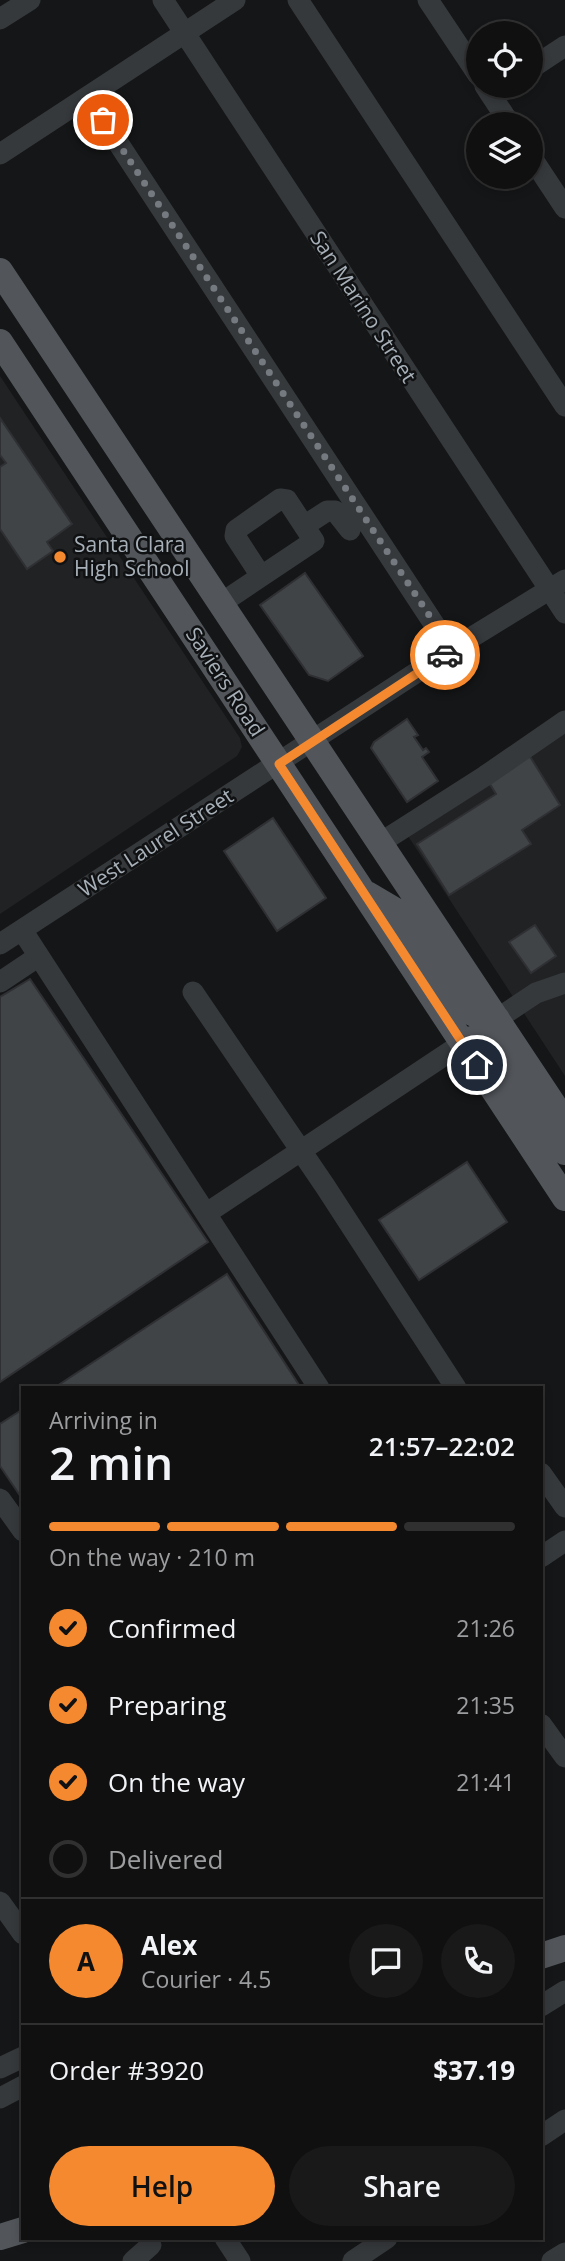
<!DOCTYPE html>
<html lang="en">
<head>
<meta charset="utf-8">
<style>
	:root { --surface:#101011; --page:#19191a; --text:#f1f3f6; --muted:#9c9d9f; --line:#303031; --accent:#f48930 }
	body { margin:0; font-family:"Open Sans",sans-serif; background:var(--page); color:var(--text); height:100vh; display:flex; flex-direction:column; font-size:26px; white-space:nowrap }
	* { box-sizing:border-box; margin:0 }
	p { font-size:23px; color:var(--muted) }
	.icon { flex:none; width:38px; height:38px; fill:none; stroke:currentColor; stroke-width:2; stroke-linecap:round; stroke-linejoin:round }
	.map { position:relative; flex:1; overflow:hidden }
	.details { position:absolute; left:21px; top:1386px; width:522px; height:854px; display:flex; flex-direction:column; background:var(--surface); border-radius:0px; box-shadow:0 4px 10px #0003,0 0 0 2px var(--line) }
	.details>* { flex:none }
	.controls { position:absolute; left:466px; top:21px; display:grid; gap:14px }
	.controls a { display:grid; place-items:center; width:77px; height:77px; border-radius:50%; background:var(--surface); box-shadow:0 4px 10px #0003,0 0 0 2px var(--line); font-size:35px }
	.pin { position:absolute; display:grid; place-items:center; width:60px; height:60px; color:#fff; margin:-30px; border:4px solid #fff; border-radius:50%; box-shadow:0 2px 7px #0007 }
	.courier { position:absolute; display:grid; place-items:center; width:70px; height:70px; margin:-35px; border:5px solid #f48930; border-radius:50%; background:#fff; color:#222; box-shadow:0 2px 9px #0007 }
	.overview em { font-style:normal; font-weight:600 }
	.overview div { display:flex; flex-direction:column-reverse }
	.overview { display:flex; align-items:center; justify-content:space-between; height:119px; padding:0 28px }
	h1 { font-size:46px; font-weight:600; line-height:52px }
	.bar { display:grid; grid-template-columns:repeat(4,1fr); gap:10px 7px; align-content:center; height:84px; padding:0 28px }
	.bar i { height:9px; border-radius:5px; background:var(--line) }
	.bar .selected { background:var(--accent) }
	.bar p { grid-column:span 4 }
	.line { display:flex; align-items:center; gap:18px; padding:0 28px; border-top:2px solid var(--line) }
	.line div { flex:1 }
	.round { display:grid; place-items:center; flex:none; width:74px; height:74px; border-radius:37px; background:var(--page) }
	ol { padding:0 28px; list-style:none }
	li { display:flex; align-items:center; gap:21px; height:77px }
	li p { margin-inline-start:auto }
	li .icon { padding:7px; border-radius:50%; background:var(--accent); color:#111; stroke-width:4 }
	li:last-child { color:var(--muted) }
	li i { width:38px; height:38px; border:4px solid var(--line); border-radius:50% }
	.cta { display:flex; gap:14px; margin-top:auto; padding:14px 28px }
	.cta a { flex:1; height:80px; border-radius:42px; background:var(--accent); color:#111; font-size:28px; font-weight:600; line-height:80px; text-align:center }
	.cta a+a { background:var(--page); color:var(--text) }
	.map>svg:first-child { display:block }
	.built { fill:#212224 }
	.building { fill:#414447; stroke:#2f3033; stroke-width:2 }
	.lines { fill:none; stroke-linecap:round; stroke-linejoin:round }
	.minor { stroke:#36393c; stroke-width:21 }
	.major { stroke:#52565b; stroke-width:26 }
	.done { stroke:#747a80; stroke-width:7; stroke-dasharray:0 12.6 }
	.route { stroke:#f48930; stroke-width:9 }
	.poi-dot { fill:#f48930; stroke:#101112; stroke-width:2.5 }
	.labels { text-anchor:middle; stroke-width:5; stroke-linejoin:round; paint-order:stroke }
	.street-label { font-size:21px; fill:#a7b0b8; stroke:#101112 }
	.poi-label { font-size:21px; fill:#a7b0b8; stroke:#101112; text-anchor:start }
</style>
</head>
<body>
<div class="map">
<svg width="565" height="2261" viewBox="0 0 565 2261">
	<rect width="100%" height="100%" fill="#151617"/>
	<path class="built" d="M 0,376 L 240,738 L 242,747 L 237,756 L 0,914 Z
		M 565,725 L 565,1076 L 406,833 Z"/>
	<path class="building" d="M 0,418 L 72,524 L 47,542 L 53,551 L 27,569 L 0,529 L 0,467 L 6,463 L 0,455 Z
		M 305,573 L 363,656 L 328,681 L 309,675 L 260,605 Z
		M 407,719 L 418,735 L 414,737 L 423,750 L 426,748 L 429,752 L 422,757 L 438,781 L 407,802 L 371,748 L 374,742 Z
		M 526,750 L 560,805 L 522,830 L 531,844 L 449,895 L 417,844 L 496,794 L 485,776 Z
		M 273,818 L 326,898 L 277,931 L 224,851 Z
		M 535,925 L 556,956 L 531,973 L 509,942 Z
		M 30,979 L 208,1242 L 0,1382 L 0,997 Z
		M 467,1162 L 507,1222 L 419,1280 L 379,1220 Z
		M 227,1274 L 301,1388 L 54,1388 Z
		M 23,1409 L 23,1500 L 0,1466 L 0,1424 Z"/>
	<g class="lines">
		<path class="minor" d="M 163,0 L 565,613
			M 298,0 L 565,406
			M 428,0 L 478,75
			M 0,19 L 30,0
			M 530,69 L 565,46
			M 485,86 L 510,124
			M 88,97 L 451,650
			M 0,154 L 235,0
			M 530,155 L 565,208
			M 304,526 L 327,511 L 335,511 L 350,530
			M 220,604 L 314,541 L 287,500 L 280,499 L 236,530 L 235,536 L 261,576
			M 380,843 L 485,776 L 565,721
			M 22,930 L 319,1388
			M 0,944 L 451,650 L 565,580
			M 0,982 L 39,956
			M 193,992 L 325,1186 L 456,1388
			M 497,1019 L 536,993 L 565,983
			M 207,1213 L 463,1043
			M 541,1473 L 565,1507
			M 0,1499 L 23,1531
			M 541,1557 L 565,1541
			M 541,1724 L 565,1757
			M 0,1902 L 23,1934
			M 541,2006 L 565,1991
			M 0,2068 L 23,2057
			M 0,2098 L 23,2086
			M 541,2136 L 565,2120
			M 225,2238 L 240,2261
			M 133,2261 L 151,2245
			M 353,2261 L 387,2238
			M 552,2261 L 565,2253"/>
		<path class="major" d="M 0,271 L 565,1122
			M 0,342 L 565,1198
			M 367,894 L 401,914 L 455,997 L 467,1010 L 480,1017 L 497,1019
			M 463,1043 L 472,1039 L 485,1042 L 496,1052 L 565,1152
			M 541,1956 L 565,1948
			M 0,2237 L 23,2230"/>
	</g>
	<g class="lines">
		<path class="done" d="M 103,120 L 452,650 L 445,655"/>
		<path class="route" d="M 445,655 L 279,764 L 477,1065"/>
	</g>
	<circle class="poi-dot" cx="60" cy="557" r="7"/>
	<g class="labels">
		<g class="street-label">
			<text transform="translate(363 307) rotate(57)" y="7">San Marino Street</text>
			<text transform="translate(225 682) rotate(57)" y="7">Saviers Road</text>
			<text transform="translate(156 843) rotate(-33)" y="7">West Laurel Street</text>
		</g>
		<g class="poi-label">
			<text x="74" y="552">Santa Clara<tspan x="74" dy="24">High School</tspan></text>
		</g>
	</g>
</svg>
<div class="controls">
<a><svg class="icon" aria-label="locate" viewBox="0 0 24 24"><circle cx="12" cy="12" r="6"/><path d="M12 2v4M12 18v4M2 12h4M18 12h4"/></svg></a>
<a><svg class="icon" aria-label="layers" viewBox="0 0 24 24"><path d="M12 4l9 5-9 5-9-5zM3 14l9 5 9-5"/></svg></a>
</div>
<div class="pin" style="left:103px;top:120px;background:#ea580c"><svg class="icon" aria-label="bag" viewBox="0 0 24 24"><path d="M5 8h14l-1 12H6zM9 8a3 3 0 0 1 6 0"/></svg></div>
<div class="pin" style="left:477px;top:1065px;background:#1f2937"><svg class="icon" aria-label="home" viewBox="0 0 24 24"><path d="M3 11l9-7 9 7M6 9v11h12V9"/></svg></div>
<div class="courier" style="left:445px;top:655px"><svg class="icon" aria-label="car" viewBox="0 0 24 24"><path d="M5 17H2v-5l4-1 3-4h7l3 4 3 1v5h-3M9 17h6M6 11h13"/><circle cx="7" cy="17" r="2"/><circle cx="17" cy="17" r="2"/></svg></div>
<section class="details">
<div class="overview"><div><h1>2 min</h1><p>Arriving in</p></div><em>21:57–22:02</em></div>
<div class="bar"><i class="selected"></i><i class="selected"></i><i class="selected"></i><i></i><p>On the way · 210 m</p></div>
<ol>
<li><svg class="icon" aria-label="check" viewBox="0 0 24 24"><path d="M5 12l5 5 9-10"/></svg>Confirmed<p>21:26</p></li>
<li><svg class="icon" aria-label="check" viewBox="0 0 24 24"><path d="M5 12l5 5 9-10"/></svg>Preparing<p>21:35</p></li>
<li><svg class="icon" aria-label="check" viewBox="0 0 24 24"><path d="M5 12l5 5 9-10"/></svg>On the way<p>21:41</p></li>
<li><i></i>Delivered</li>
</ol>
<div class="line" style="height:126px"><b class="round" style="background:var(--accent);color:#111">A</b><div><b>Alex</b><p>Courier · 4.5</p></div><a class="round"><svg class="icon" aria-label="chat" viewBox="0 0 24 24"><path d="M4 5h16v11H9l-5 4z"/></svg></a><a class="round"><svg class="icon" aria-label="phone" viewBox="0 0 24 24"><path d="M5 4h4l2 5-3 2q2 4 5 5l2-3 5 2v4C11 20 4 13 5 4z"/></svg></a></div>
<div class="line" style="height:91px"><div>Order #3920</div><b>$37.19</b></div>
<div class="cta"><a>Help</a><a>Share</a></div>
</section>
</div>
</body>
</html>
